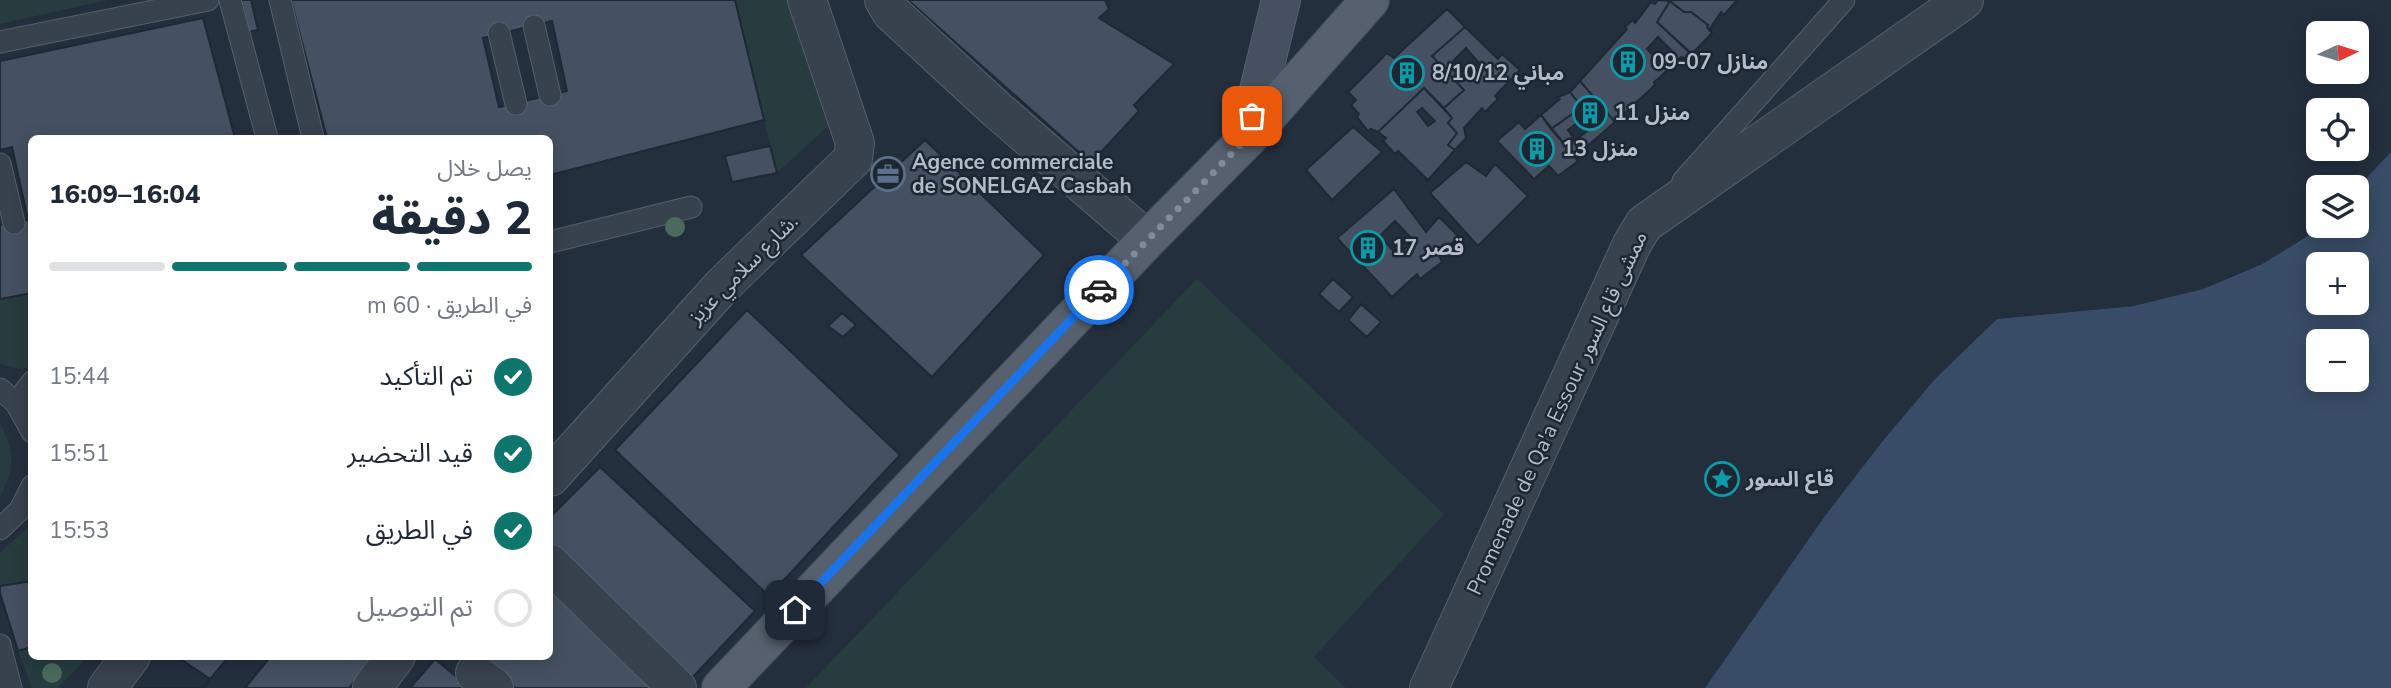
<!DOCTYPE html>
<html lang="ar">
<head>
<meta charset="utf-8">
<style>
	:root { --surface:#fff; --page:#f6f6f7; --text:#1f2937; --muted:#747a83; --line:#e0e1e3; --accent:#0f766e }
	body { margin:0; font-family:"Nunito Sans","Noto Sans Arabic",sans-serif; background:var(--page); color:var(--text); direction:rtl; height:100vh; display:flex; flex-direction:column; font-size:26px; white-space:nowrap }
	* { box-sizing:border-box; margin:0 }
	p { font-size:23px; color:var(--muted) }
	.icon { flex:none; width:38px; height:38px; fill:none; stroke:currentColor; stroke-width:2; stroke-linecap:round; stroke-linejoin:round }
	.map { position:relative; flex:1; overflow:hidden; direction:ltr }
	.panel { position:absolute; left:28px; top:135px; width:525px; height:525px; display:flex; flex-direction:column; background:var(--surface); border-radius:10px; box-shadow:0 4px 18px #0003; direction:rtl }
	.panel>* { flex:none }
	.needle { width:46px; rotate:86deg }
	.tools { position:absolute; left:2306px; top:21px; display:grid; gap:14px }
	.tools a { display:grid; place-items:center; width:63px; height:63px; border-radius:10px; background:var(--surface); box-shadow:0 4px 18px #0003; font-size:35px }
	.pin { position:absolute; display:grid; place-items:center; width:60px; height:60px; color:#fff; margin:-30px; border-radius:14px; box-shadow:0 4px 10px #0006 }
	.courier { position:absolute; display:grid; place-items:center; width:70px; height:70px; margin:-35px; border:5px solid #1a73e8; border-radius:50%; background:#fff; color:#222; box-shadow:0 2px 9px #0007 }
	.overview em { font-style:normal; font-weight:800 }
	.overview div { display:flex; flex-direction:column-reverse }
	.overview { display:flex; align-items:center; justify-content:space-between; height:119px; padding:0 21px }
	h1 { font-size:46px; font-weight:800; line-height:52px }
	.bar { display:grid; grid-template-columns:repeat(4,1fr); gap:10px 7px; align-content:center; height:84px; padding:0 21px }
	.bar i { height:9px; border-radius:5px; background:var(--line) }
	.bar .on { background:var(--accent) }
	.bar p { grid-column:span 4 }
	ol { padding:0 21px; list-style:none }
	li { display:flex; align-items:center; gap:21px; height:77px }
	li p { margin-inline-start:auto }
	li .icon { padding:7px; border-radius:50%; background:var(--accent); color:#fff; stroke-width:4 }
	li:last-child { color:var(--muted) }
	li i { width:38px; height:38px; border:4px solid var(--line); border-radius:50% }
	.map>svg:first-child { display:block }
	.green { fill:#263c3f }
	.water { fill:#394c67; fill-rule:evenodd }
	.pier { fill:#242f3e }
	.building { fill:#455162; stroke:#1f2835; stroke-width:2; fill-rule:evenodd }
	.lines { fill:none; stroke-linecap:round; stroke-linejoin:round }
	.lane-casing { stroke:#565f6c; stroke-width:23 }
	.street-casing { stroke:#565f6c; stroke-width:40 }
	.secondary-casing { stroke:#565f6c; stroke-width:40 }
	.primary-casing { stroke:#414a57; stroke-width:40 }
	.lane { stroke:#38414e; stroke-width:21 }
	.street { stroke:#38414e; stroke-width:38 }
	.secondary { stroke:#465061; stroke-width:38 }
	.primary { stroke:#56606e; stroke-width:38 }
	.tree { fill:#4b6a5d }
	.done { stroke:#828b98; stroke-width:7; stroke-dasharray:0 12.6 }
	.route { stroke:#1a73e8; stroke-width:9 }
	.labels { text-anchor:middle; stroke-width:5; stroke-linejoin:round; paint-order:stroke }
	.poi-label { font-size:21px; font-weight:bold; fill:#b4bcc9; stroke:#1d2633; text-anchor:start }
	.street-label { font-size:21px; fill:#b4bcc9; stroke:#1d2633 }
</style>
</head>
<body>
<div class="map">
<svg width="2391" height="688" viewBox="0 0 2391 688">
	<rect width="100%" height="100%" fill="#242f3e"/>
	<path class="green" d="M 0,0 L 107,0 L 0,24 Z
		M 735,0 L 803,0 L 834,121 L 777,173 Z
		M 1197,279 L 1444,514 L 1314,657 L 1346,688 L 806,688 Z
		M 31,293 L 32,367 L 20,369 L 0,364 L 0,299 Z
		M 0,423 C 15,452 15,469 0,497 Z
		M 31,524 L 31,581 L 0,586 L 0,553 Z
		M 31,647 L 32,656 L 85,656 L 80,665 L 57,688 L 32,688 L 18,651 Z"/>
	<path class="water" d="M 2391,152 L 2391,688 L 1705,688 L 1825,516 L 1882,442 L 1935,379 L 1997,319 L 2133,306 L 2203,289 L 2262,264 L 2306,237 L 2319,225 L 2357,226 L 2357,188 ZM 2319,264 L 2357,264 L 2357,303 L 2319,303 ZM 2319,341 L 2357,341 L 2357,380 L 2319,380 Z"/>
	<path class="pier" d="M 2319,222 L 2319,225 L 2306,237 L 2262,264 L 2203,289 L 2133,306 L 1992,319 L 1996,316 L 2132,302 L 2202,285 L 2260,261 L 2304,234 Z"/>
	<path class="building" d="M 231,0 L 251,0 L 258,30 L 239,34 Z
		M 291,0 L 735,0 L 764,120 L 550,175 L 550,138 L 327,138 ZM 552,21 L 567,91 L 499,107 L 483,38 Z
		M 908,0 L 1105,0 L 1109,9 L 1099,18 L 1174,64 L 1134,105 L 1139,111 L 1091,163 Z
		M 1658,0 L 1670,1 L 1657,22 L 1690,53 L 1686,58 L 1681,57 L 1659,78 L 1654,82 L 1655,85 L 1615,122 L 1580,81 L 1627,29 L 1625,27 L 1633,20 L 1635,23 L 1651,2 L 1655,4 ZM 1658,37 L 1673,52 L 1662,65 L 1647,49 Z
		M 1668,0 L 1737,0 L 1724,15 L 1721,12 L 1709,30 L 1707,27 L 1708,25 L 1691,12 L 1684,12 Z
		M 1670,1 L 1684,12 L 1691,12 L 1708,25 L 1707,27 L 1712,33 L 1692,54 L 1657,22 Z
		M 1447,9 L 1465,27 L 1432,56 L 1464,90 L 1444,108 L 1424,88 L 1378,132 L 1371,129 L 1368,131 L 1357,117 L 1359,114 L 1351,105 L 1356,100 L 1348,92 L 1387,53 L 1394,58 Z
		M 203,18 L 235,138 L 32,138 L 32,293 L 0,299 L 0,225 L 28,220 L 12,147 L 0,150 L 0,61 Z
		M 1465,27 L 1498,59 L 1502,54 L 1520,70 L 1495,96 L 1498,99 L 1485,112 L 1482,108 L 1464,128 L 1466,138 L 1455,150 L 1448,145 L 1457,133 L 1448,123 L 1452,118 L 1444,108 L 1464,90 L 1432,56 ZM 1466,48 L 1479,63 L 1467,76 L 1453,61 Z
		M 1580,81 L 1615,122 L 1575,157 L 1551,129 L 1582,107 L 1570,92 ZM 1581,120 L 1588,130 L 1575,141 L 1568,130 Z
		M 1424,88 L 1452,118 L 1448,123 L 1457,133 L 1448,145 L 1455,150 L 1428,180 L 1398,151 L 1395,154 L 1383,141 L 1386,138 L 1378,132 ZM 1422,108 L 1435,121 L 1428,126 L 1417,112 Z
		M 1570,92 L 1582,107 L 1551,129 L 1541,115 L 1560,99 L 1558,97 Z
		M 1541,115 L 1578,161 L 1558,176 L 1549,166 L 1534,179 L 1497,141 L 1519,122 L 1525,129 Z
		M 1353,127 L 1382,152 L 1332,200 L 1306,170 Z
		M 925,140 L 1044,255 L 932,377 L 801,255 Z
		M 770,146 L 777,173 L 732,182 L 725,156 Z
		M 1466,162 L 1486,176 L 1495,164 L 1528,196 L 1478,246 L 1430,193 Z
		M 1394,189 L 1426,232 L 1439,217 L 1459,237 L 1439,255 L 1442,262 L 1420,279 L 1417,274 L 1392,297 L 1337,238 ZM 1395,221 L 1413,240 L 1398,256 L 1380,236 Z
		M 1333,279 L 1353,297 L 1339,312 L 1319,294 Z
		M 1361,304 L 1381,322 L 1367,337 L 1348,320 Z
		M 747,310 L 900,455 L 769,596 L 615,450 Z
		M 842,313 L 856,325 L 843,337 L 828,326 Z
		M 600,467 L 755,611 L 691,679 L 550,544 L 550,517 Z
		M 32,581 L 32,647 L 18,651 L 0,593 L 0,586 Z
		M 550,582 L 657,688 L 515,688 L 471,656 L 550,656 Z
		M 151,656 L 229,656 L 203,688 L 126,688 Z
		M 151,656 L 176,656 L 210,679 L 203,688 L 126,688 Z
		M 271,656 L 376,656 L 349,688 L 245,688 Z
		M 435,659 L 470,688 L 410,688 Z"/>
	<g class="lines">
		<g class="lane-casing">
			<path id="lane" d="M 230,0 L 267,138
				M 280,0 L 313,138
				M 534,26 L 550,95
				M 499,33 L 516,104
				M 0,42 L 208,0
				M 0,164 L 14,223
				M 1683,181 L 1844,0
				M 550,242 L 691,207
				M 0,389 L 16,403 L 32,432
				M 16,403 L 32,382
				M 0,529 L 20,510 L 32,486
				M 0,645 L 11,688"/>
		</g>
		<g class="street-casing">
			<path id="street" d="M 884,0 L 891,12 L 996,109 L 1147,240
				M 550,477 L 723,285 L 853,159 L 855,143 L 807,0
				M 550,564 L 677,688
				M 475,673 L 494,688
				M 107,688 L 131,656
				M 372,688 L 396,656
				M 1429,688 L 1632,244 L 1644,224 L 1964,0"/>
		</g>
		<g class="secondary-casing">
			<path id="secondary" d="M 1247,139 L 1281,0"/>
		</g>
		<g class="primary-casing">
			<path id="primary" d="M 721,688 L 1147,240 L 1247,139 L 1370,0"/>
		</g>
		<use href="#lane" class="lane"/>
		<use href="#street" class="street"/>
		<use href="#secondary" class="secondary"/>
		<use href="#primary" class="primary"/>
	</g>
	<g class="tree">
		<circle cx="675" cy="227" r="10"/>
		<circle cx="52" cy="673" r="10"/>
	</g>
	<g class="lines">
		<path class="done" d="M 1099,290 L 1247,138 L 1252,116"/>
		<path class="route" d="M 795,610 L 1099,290"/>
	</g>
	<defs>
		<g id="building-ring" transform="scale(1.75)"><circle r="9.5" fill="#1d2633" stroke="#0f9aa8" stroke-width="1.5"/><path d="M-4-6H4V6H1V3H-1V6H-4ZM-2.5-4.3h1.7v1.8h-1.7ZM.8-4.3h1.7v1.8H.8ZM-2.5-1h1.7V.8h-1.7ZM.8-1h1.7V.8H.8Z" fill="#0f9aa8"/></g>
		<g id="office-ring" transform="scale(1.75)"><circle r="9.5" fill="#1d2633" stroke="#5c6f8a" stroke-width="1.5"/><path d="M-6-3h4V-5.5h4V-3h4V5H-6ZM-1-4.5V-3h2v-1.5ZM-6 0V1H6V0Z" fill="#5c6f8a"/></g>
		<g id="sight-ring" transform="scale(1.75)"><circle r="9.5" fill="#1d2633" stroke="#0f9aa8" stroke-width="1.5"/><path d="M0-6L1.8-2.2L6-1.7L2.9 1.2L3.7 5.4L0 3.3L-3.7 5.4L-2.9 1.2L-6-1.7L-1.8-2.2Z" fill="#0f9aa8"/></g>
	</defs>
	<g fill-rule="evenodd">
		<use href="#building-ring" x="1628" y="62"/>
		<use href="#building-ring" x="1407" y="73"/>
		<use href="#building-ring" x="1590" y="113"/>
		<use href="#building-ring" x="1537" y="149"/>
		<use href="#office-ring" x="888" y="174"/>
		<use href="#building-ring" x="1368" y="248"/>
		<use href="#sight-ring" x="1722" y="479"/>
	</g>
	<g class="labels">
		<g class="poi-label">
			<text x="1652" y="69">منازل 07-09</text>
			<text x="1432" y="80">مباني 8/10/12</text>
			<text x="1614" y="120">منزل 11</text>
			<text x="1562" y="156">منزل 13</text>
			<text x="912" y="169">Agence commerciale<tspan x="912" dy="24">de SONELGAZ Casbah</tspan></text>
			<text x="1392" y="255">قصر 17</text>
			<text x="1746" y="486">قاع السور</text>
		</g>
		<g class="street-label">
			<text transform="translate(743 269) rotate(-45)" y="7">شارع سلامي عزيز.</text>
			<text transform="translate(1557 413) rotate(-65)" y="7">Promenade de Qa'a Essour ممشى قاع السور</text>
		</g>
	</g>
</svg>
<div class="tools">
<a><svg class="needle" viewBox="-14 -14 28 28"><path d="M0-13l5 13h-10z" fill="#e53935"/><path d="M0 13l5-13h-10z" fill="#747a83"/></svg></a>
<a><svg class="icon" aria-label="locate" viewBox="0 0 24 24"><circle cx="12" cy="12" r="6"/><path d="M12 2v4M12 18v4M2 12h4M18 12h4"/></svg></a>
<a><svg class="icon" aria-label="layers" viewBox="0 0 24 24"><path d="M12 4l9 5-9 5-9-5zM3 14l9 5 9-5"/></svg></a>
<a>+</a>
<a>−</a>
</div>
<div class="pin" style="left:1252px;top:116px;background:#ea580c"><svg class="icon" aria-label="bag" viewBox="0 0 24 24"><path d="M5 8h14l-1 12H6zM9 8a3 3 0 0 1 6 0"/></svg></div>
<div class="pin" style="left:795px;top:610px;background:#1f2937"><svg class="icon" aria-label="home" viewBox="0 0 24 24"><path d="M3 11l9-7 9 7M6 9v11h12V9"/></svg></div>
<div class="courier" style="left:1099px;top:290px"><svg class="icon" aria-label="car" viewBox="0 0 24 24"><path d="M5 17H2v-5l4-1 3-4h7l3 4 3 1v5h-3M9 17h6M6 11h13"/><circle cx="7" cy="17" r="2"/><circle cx="17" cy="17" r="2"/></svg></div>
<section class="panel">
<div class="overview"><div><h1>2 دقيقة</h1><p>يصل خلال</p></div><em>16:04–16:09</em></div>
<div class="bar"><i class="on"></i><i class="on"></i><i class="on"></i><i></i><p>في الطريق · 60 m</p></div>
<ol>
<li><svg class="icon" aria-label="check" viewBox="0 0 24 24"><path d="M5 12l5 5 9-10"/></svg>تم التأكيد<p>15:44</p></li>
<li><svg class="icon" aria-label="check" viewBox="0 0 24 24"><path d="M5 12l5 5 9-10"/></svg>قيد التحضير<p>15:51</p></li>
<li><svg class="icon" aria-label="check" viewBox="0 0 24 24"><path d="M5 12l5 5 9-10"/></svg>في الطريق<p>15:53</p></li>
<li><i></i>تم التوصيل</li>
</ol>
</section>
</div>
</body>
</html>
